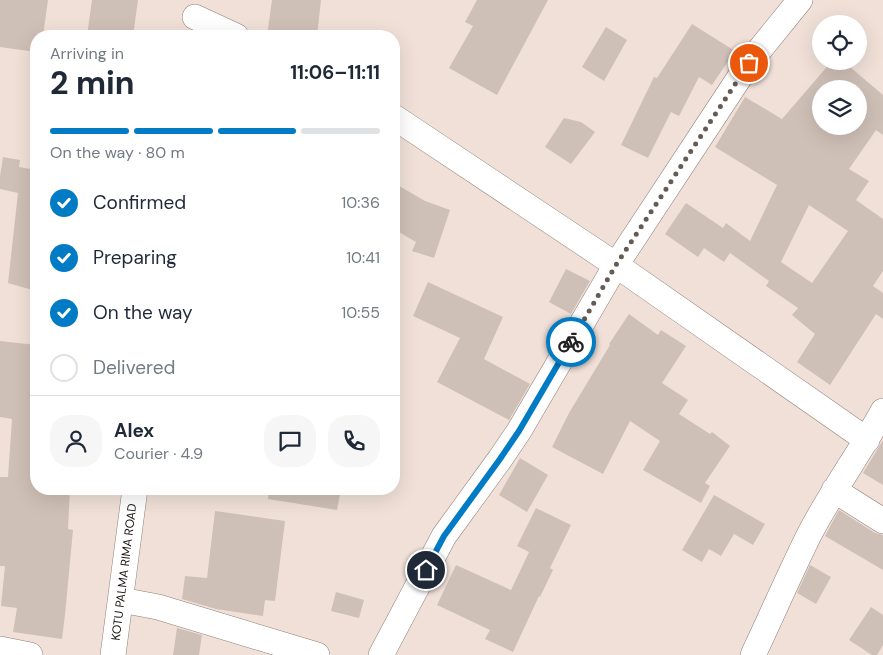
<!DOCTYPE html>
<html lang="en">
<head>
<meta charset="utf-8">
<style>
	:root { --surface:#fff; --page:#f6f6f7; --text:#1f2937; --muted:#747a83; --line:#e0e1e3; --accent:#007bc4 }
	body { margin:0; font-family:"DM Sans",sans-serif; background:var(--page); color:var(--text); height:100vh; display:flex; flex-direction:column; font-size:19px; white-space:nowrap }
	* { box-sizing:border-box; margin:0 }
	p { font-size:16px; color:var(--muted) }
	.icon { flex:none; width:28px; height:28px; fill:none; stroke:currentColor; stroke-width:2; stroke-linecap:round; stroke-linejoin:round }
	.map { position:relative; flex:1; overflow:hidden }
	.details { position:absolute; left:30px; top:30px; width:370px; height:465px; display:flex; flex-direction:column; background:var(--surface); border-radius:20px; box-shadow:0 5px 20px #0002 }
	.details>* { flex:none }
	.buttons { position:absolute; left:812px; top:15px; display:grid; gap:10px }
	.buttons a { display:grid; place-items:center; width:55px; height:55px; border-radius:50%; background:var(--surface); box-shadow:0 5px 20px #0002; font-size:25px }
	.pin { position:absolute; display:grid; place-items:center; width:42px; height:42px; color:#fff; margin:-21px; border:2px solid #fff; border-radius:50%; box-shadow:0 1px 5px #0007 }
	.courier { position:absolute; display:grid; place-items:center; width:50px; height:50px; margin:-25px; border:4px solid #007bc4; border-radius:50%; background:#fff; color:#222; box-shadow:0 1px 6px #0007 }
	.head em { font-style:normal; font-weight:700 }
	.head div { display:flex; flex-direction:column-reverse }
	.head { display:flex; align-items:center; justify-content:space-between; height:85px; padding:0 20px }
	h1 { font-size:32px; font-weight:700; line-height:38px }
	.bar { display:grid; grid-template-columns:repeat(4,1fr); gap:8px 5px; align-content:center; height:60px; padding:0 20px }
	.bar i { height:6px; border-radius:4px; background:var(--line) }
	.bar .selected { background:var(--accent) }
	.bar p { grid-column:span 4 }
	.line { display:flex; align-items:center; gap:12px; padding:0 20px; border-top:1px solid var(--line) }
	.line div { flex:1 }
	.round { display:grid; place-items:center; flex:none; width:52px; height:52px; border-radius:20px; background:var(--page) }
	ol { padding:0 20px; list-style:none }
	li { display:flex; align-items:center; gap:15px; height:55px }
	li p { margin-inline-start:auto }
	li .icon { padding:5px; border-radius:50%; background:var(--accent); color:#fff; stroke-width:4 }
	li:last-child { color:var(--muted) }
	li i { width:28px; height:28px; border:2px solid var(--line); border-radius:50% }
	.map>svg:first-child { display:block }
	.building { fill:#cfc0b7; fill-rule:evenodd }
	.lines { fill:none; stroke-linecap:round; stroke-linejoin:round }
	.minor-casing { stroke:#8e8078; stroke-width:26 }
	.minor { stroke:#fff; stroke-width:25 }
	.done { stroke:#645b57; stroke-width:5; stroke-dasharray:0 9 }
	.route { stroke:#007bc4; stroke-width:6 }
	.labels { text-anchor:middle; stroke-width:4.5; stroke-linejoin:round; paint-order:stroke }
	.street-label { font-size:12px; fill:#191411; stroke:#fff }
</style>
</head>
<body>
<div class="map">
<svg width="883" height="655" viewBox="0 0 883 655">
	<rect width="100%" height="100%" fill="#f0e0d8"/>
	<path class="building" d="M 0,0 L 48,0 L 43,36 L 36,36 L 36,52 L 0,47 Z
		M 92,0 L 138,0 L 133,36 L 87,36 Z
		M 272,0 L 321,0 L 317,36 L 267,36 Z
		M 477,0 L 548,0 L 497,95 L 449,68 L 473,26 L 465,22 Z
		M 692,24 L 735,51 L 712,85 L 699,77 L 679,116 L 671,112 L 648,158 L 621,145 L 654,77 L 657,78 Z
		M 606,27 L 627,40 L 604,81 L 582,67 Z
		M 832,61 L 843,61 L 883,95 L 883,135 L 876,130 L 849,169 L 869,181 L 856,200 L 883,219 L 883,271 L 873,286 L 883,293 L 883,319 L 876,314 L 830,385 L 797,362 L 815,334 L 792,315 L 798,308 L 766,286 L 769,281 L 730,253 L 724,262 L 704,248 L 698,257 L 665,234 L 686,203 L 723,228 L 726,223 L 750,241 L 777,185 L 715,147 L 745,97 L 782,119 ZM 821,89 L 859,89 L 859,126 L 821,126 ZM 809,205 L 848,231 L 812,283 L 781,262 Z
		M 564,118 L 581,122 L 595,132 L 571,164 L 545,147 Z
		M 3,157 L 20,160 L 19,167 L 36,170 L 36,291 L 8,283 L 18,193 L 0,189 L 0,176 Z
		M 394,183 L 425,201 L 450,210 L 434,258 L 412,251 L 416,242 L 394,229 Z
		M 566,269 L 590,281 L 571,314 L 549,302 Z
		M 428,282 L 503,317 L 484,359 L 530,384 L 509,420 L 437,382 L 460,338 L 413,316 Z
		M 629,314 L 658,335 L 661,330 L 686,346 L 662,383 L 688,400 L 679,414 L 710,434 L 712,432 L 730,446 L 705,483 L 710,486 L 701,503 L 643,470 L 660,441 L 630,421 L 603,474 L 552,447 L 569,413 L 610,345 L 609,344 Z
		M 0,341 L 36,345 L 36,489 L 70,489 L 68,529 L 73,530 L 65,615 L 62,639 L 13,632 L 17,608 L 1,606 L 5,566 L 0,566 L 0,477 L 8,477 L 12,419 L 0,417 Z
		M 883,440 L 883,485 L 863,473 Z
		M 520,458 L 548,475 L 527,512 L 499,495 Z
		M 269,489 L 341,489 L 337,510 L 268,499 Z
		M 714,495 L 765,524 L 753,545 L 734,534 L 721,556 L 709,549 L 702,562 L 682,550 Z
		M 536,508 L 571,525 L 550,568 L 553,570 L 540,597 L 539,596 L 513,652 L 485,639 L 490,630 L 437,605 L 456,565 L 511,590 L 529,552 L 517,546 Z
		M 839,510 L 875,533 L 883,535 L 883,570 L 825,536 Z
		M 215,511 L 285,521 L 275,601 L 265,600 L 263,616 L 216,609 L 182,599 L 185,576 L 207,578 Z
		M 810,565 L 831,577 L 816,604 L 797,593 Z
		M 336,592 L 364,600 L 359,618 L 331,611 Z
		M 871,607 L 883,615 L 883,645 L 877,655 L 872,655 L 849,640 Z
		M 177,628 L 202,635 L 199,655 L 173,655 Z"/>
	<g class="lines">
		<g class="minor-casing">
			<path id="minor" d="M 195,17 L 236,36
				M 394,117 L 616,265 L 867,440
				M 834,490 L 883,521
				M 121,600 L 158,607 L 317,655
				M 0,649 L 30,655
				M 113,655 L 135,489
				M 381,655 L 444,536 L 500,459 L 519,431 L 616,265 L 749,63 L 800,0
				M 753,655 C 772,615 790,573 810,533 C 832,491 860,453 883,411"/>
		</g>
		<use href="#minor" class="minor"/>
	</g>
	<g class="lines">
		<path class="done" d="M 571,342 L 616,265 L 749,63"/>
		<path class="route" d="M 426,570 L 444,536 L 500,459 L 519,431 L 571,342"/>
	</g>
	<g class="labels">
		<g class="street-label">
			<text transform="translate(124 572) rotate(-83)" y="4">KOTU PALMA RIMA ROAD</text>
		</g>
	</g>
</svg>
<div class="buttons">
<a><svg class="icon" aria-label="locate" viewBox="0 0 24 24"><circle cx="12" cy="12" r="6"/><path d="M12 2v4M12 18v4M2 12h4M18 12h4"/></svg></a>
<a><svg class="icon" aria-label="layers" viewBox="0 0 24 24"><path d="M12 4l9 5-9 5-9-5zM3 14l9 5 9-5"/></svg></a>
</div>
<div class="pin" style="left:749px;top:63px;background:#ea580c"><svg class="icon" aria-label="bag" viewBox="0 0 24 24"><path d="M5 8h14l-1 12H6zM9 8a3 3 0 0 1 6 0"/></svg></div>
<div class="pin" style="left:426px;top:570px;background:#1f2937"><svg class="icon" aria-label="home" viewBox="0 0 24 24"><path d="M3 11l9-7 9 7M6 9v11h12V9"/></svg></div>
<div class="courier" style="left:571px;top:342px"><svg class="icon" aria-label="bike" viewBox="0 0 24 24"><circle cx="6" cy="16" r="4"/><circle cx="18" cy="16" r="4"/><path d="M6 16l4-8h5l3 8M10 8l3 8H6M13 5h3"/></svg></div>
<section class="details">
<div class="head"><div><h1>2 min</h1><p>Arriving in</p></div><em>11:06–11:11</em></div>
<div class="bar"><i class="selected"></i><i class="selected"></i><i class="selected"></i><i></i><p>On the way · 80 m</p></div>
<ol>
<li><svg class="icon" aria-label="check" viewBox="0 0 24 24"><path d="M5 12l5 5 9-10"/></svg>Confirmed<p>10:36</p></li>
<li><svg class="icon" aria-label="check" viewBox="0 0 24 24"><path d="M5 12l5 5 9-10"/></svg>Preparing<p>10:41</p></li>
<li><svg class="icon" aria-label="check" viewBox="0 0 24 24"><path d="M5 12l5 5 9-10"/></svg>On the way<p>10:55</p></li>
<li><i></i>Delivered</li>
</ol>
<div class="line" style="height:90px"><a class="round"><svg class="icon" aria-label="person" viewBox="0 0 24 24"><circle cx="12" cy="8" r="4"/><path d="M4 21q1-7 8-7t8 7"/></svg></a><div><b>Alex</b><p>Courier · 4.9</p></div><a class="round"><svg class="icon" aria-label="chat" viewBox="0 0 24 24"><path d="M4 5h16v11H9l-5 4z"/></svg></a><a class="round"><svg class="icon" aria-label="phone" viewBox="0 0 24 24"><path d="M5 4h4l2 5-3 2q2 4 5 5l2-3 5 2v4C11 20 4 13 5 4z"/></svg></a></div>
</section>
</div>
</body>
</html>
